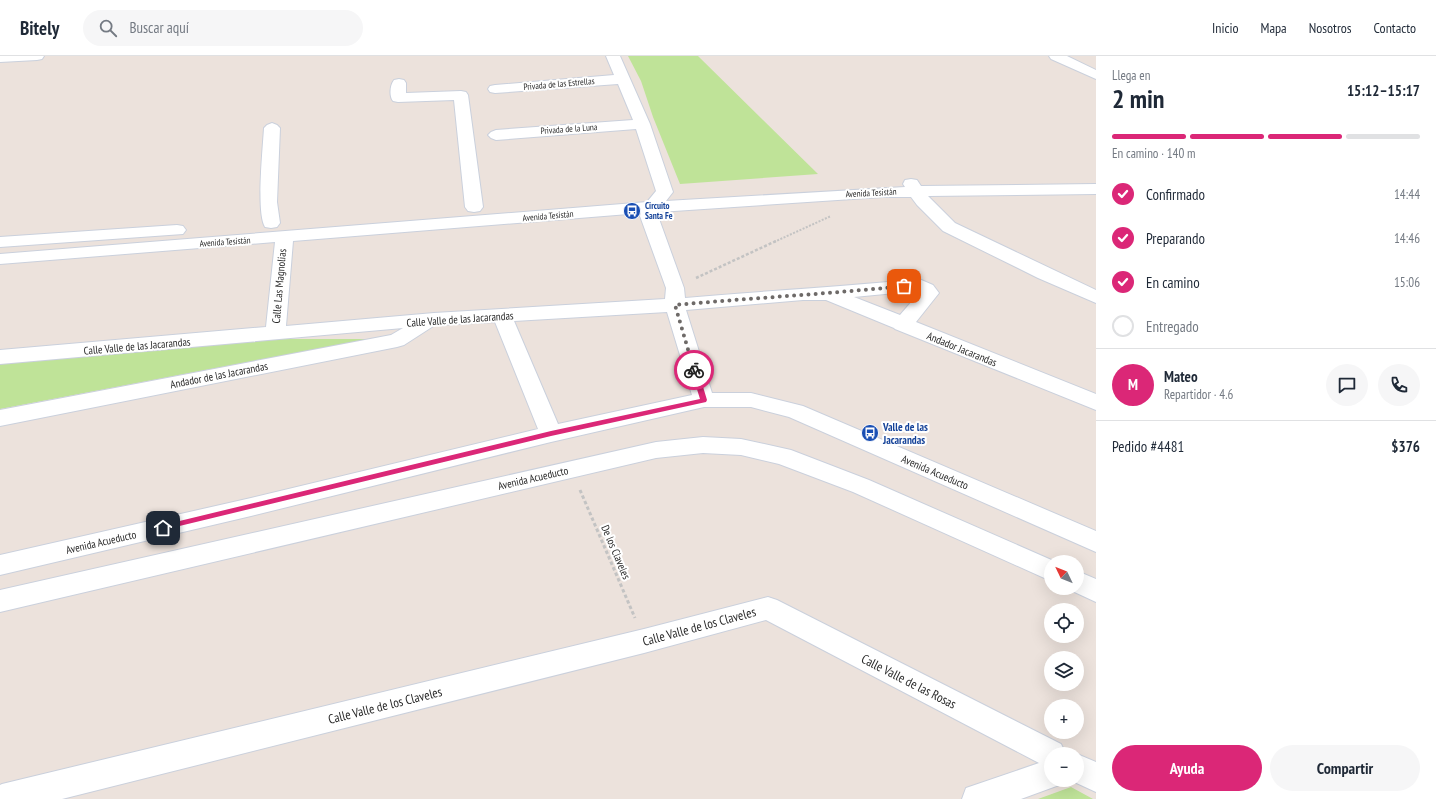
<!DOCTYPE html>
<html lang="es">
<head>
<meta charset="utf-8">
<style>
	:root { --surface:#fff; --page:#f6f6f7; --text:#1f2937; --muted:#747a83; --line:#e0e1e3; --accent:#db2777 }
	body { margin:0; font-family:"PT Sans Narrow",sans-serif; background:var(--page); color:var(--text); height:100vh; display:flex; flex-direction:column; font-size:15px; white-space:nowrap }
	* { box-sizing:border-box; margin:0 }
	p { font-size:13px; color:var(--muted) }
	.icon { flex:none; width:22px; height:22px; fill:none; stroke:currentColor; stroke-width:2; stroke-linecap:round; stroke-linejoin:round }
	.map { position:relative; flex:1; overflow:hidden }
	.details { display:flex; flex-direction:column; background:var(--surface); width:340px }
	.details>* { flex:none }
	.needle { width:26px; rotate:313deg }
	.controls { position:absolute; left:1044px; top:499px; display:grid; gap:8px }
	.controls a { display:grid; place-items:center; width:40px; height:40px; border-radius:50%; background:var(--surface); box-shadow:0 4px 16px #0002; font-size:20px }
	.pin { position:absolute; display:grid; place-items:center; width:34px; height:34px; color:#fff; margin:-17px; border-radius:8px; box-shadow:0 2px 6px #0006 }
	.courier { position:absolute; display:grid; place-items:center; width:40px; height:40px; margin:-20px; border:3px solid #db2777; border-radius:50%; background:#fff; color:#222; box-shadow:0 1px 5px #0007 }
	.overview em { font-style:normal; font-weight:700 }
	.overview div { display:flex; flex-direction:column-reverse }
	.overview { display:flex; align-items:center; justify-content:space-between; height:68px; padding:0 16px }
	h1 { font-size:26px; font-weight:700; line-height:30px }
	.bar { display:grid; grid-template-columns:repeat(4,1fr); gap:6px 4px; align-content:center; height:48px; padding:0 16px }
	.bar i { height:5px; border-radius:3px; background:var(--line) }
	.bar .active { background:var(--accent) }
	.bar p { grid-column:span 4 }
	.line { display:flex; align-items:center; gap:10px; padding:0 16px; border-top:1px solid var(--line) }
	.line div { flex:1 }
	.round { display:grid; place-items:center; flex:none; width:42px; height:42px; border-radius:21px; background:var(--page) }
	ol { padding:0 16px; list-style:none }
	li { display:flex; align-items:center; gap:12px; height:44px }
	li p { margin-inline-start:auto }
	li .icon { padding:4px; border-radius:50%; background:var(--accent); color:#fff; stroke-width:4 }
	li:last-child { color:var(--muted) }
	li i { width:22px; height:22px; border:2px solid var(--line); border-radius:50% }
	.primary-button { display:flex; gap:8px; margin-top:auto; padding:8px 16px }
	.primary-button a { flex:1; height:46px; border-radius:24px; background:var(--accent); color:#fff; font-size:16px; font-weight:700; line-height:46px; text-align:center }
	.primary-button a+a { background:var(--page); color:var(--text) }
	header { display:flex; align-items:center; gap:24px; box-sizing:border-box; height:56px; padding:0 20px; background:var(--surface); border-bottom:1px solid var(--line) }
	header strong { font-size:19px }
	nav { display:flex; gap:22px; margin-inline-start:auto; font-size:14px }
	.search { width:280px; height:36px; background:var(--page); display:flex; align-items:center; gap:10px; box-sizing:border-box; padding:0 14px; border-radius:22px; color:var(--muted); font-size:15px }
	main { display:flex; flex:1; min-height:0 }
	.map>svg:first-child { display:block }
	.green { fill:#bfe398 }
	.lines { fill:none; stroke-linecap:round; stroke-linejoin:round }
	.minor-casing { stroke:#cad0dc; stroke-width:2 }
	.path-far2 { stroke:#c3c3c3; stroke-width:2; stroke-dasharray:2 1.5; stroke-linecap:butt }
	.path-far1 { stroke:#c3c3c3; stroke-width:2.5; stroke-dasharray:3 2; stroke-linecap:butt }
	.path { stroke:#c3c3c3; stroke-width:3; stroke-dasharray:3.5 2.5; stroke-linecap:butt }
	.minor { fill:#fff; fill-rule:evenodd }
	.route { fill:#db2777 }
	.done { stroke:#6e6a68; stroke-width:4; stroke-dasharray:0 7.2 }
	.labels { text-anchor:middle; stroke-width:4; stroke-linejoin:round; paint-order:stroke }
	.far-street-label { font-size:9px; fill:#2a2a2a; stroke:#fff }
	.far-transit-label { font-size:9px; font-weight:bold; fill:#164399; stroke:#fff; text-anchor:start }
	.street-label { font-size:11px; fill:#2a2a2a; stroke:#fff }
	.transit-label { font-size:11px; font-weight:bold; fill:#164399; stroke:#fff; text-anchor:start }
	.near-street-label { font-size:13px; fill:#2a2a2a; stroke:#fff }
</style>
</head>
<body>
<header>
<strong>Bitely</strong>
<div class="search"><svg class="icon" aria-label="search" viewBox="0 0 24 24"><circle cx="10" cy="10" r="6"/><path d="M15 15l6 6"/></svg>Buscar aquí</div>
<nav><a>Inicio</a><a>Mapa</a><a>Nosotros</a><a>Contacto</a></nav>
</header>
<main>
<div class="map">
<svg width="1096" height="743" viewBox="0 0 1096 743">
	<rect width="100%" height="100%" fill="#ece2dc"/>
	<path class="green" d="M 628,0 L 698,0 L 818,118 L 680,128 L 653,61 L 641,25 Z
		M 271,283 L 370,283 L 0,353 L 0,307 Z
		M 1071,731 L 1093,743 L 1038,743 Z"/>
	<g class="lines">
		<g class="minor-casing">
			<path id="minor" d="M 0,0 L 44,0 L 42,3 L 37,4 L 0,6 Z
				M 606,0 L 620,0 L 650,68 L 673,136 L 666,145 L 905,131 L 903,128 L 905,124 L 911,123 L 917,124 L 921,130 L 1096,128 L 1096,138 L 928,140 L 955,167 L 1096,234 L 1096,247 L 1038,222 L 943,175 L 917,149 L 911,141 L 883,141 L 659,156 L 658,160 L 684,232 L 685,242 C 763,235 841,231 919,223 L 933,229 L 939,237 L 916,266 L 1096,338 L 1096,354 L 895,273 L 894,272 L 826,244 L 803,244 L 686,254 L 712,337 L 751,337 L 803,350 L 1096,475 L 1096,496 L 789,361 L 751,351 L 704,351 L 551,386 L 251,460 L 0,519 L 0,499 L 251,442 L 538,373 L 495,266 L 435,269 L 404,289 L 397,291 L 0,370 L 0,354 L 391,279 L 403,272 L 0,308 L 0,294 L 266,271 L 275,186 L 0,208 L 0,198 L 647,146 L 656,135 L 636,73 L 496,84 L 491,82 L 488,79 L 491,76 L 496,74 L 633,64 L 618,28 L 495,37 L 490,36 L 488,33 L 490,30 L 495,29 L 614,19 ZM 641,157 L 640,160 L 666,232 L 665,243 L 434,257 L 286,270 L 293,185 ZM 916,235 L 919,237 L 900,259 L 854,241 ZM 667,256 L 692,339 L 558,368 L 514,265 Z
				M 1049,0 L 1067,0 L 1096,14 L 1096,23 L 1051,3 Z
				M 399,23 L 404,24 L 406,27 L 406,37 L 461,35 L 466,36 L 468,39 L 483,151 L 480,155 L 474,156 L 468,155 L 465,151 L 454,44 L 398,46 L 393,45 C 389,40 390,29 394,24 Z
				M 272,67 L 277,69 L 280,72 L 277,146 L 280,167 L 277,171 L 271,172 L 265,171 C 256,157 263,91 264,72 L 267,69 Z
				M 177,169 L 183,170 L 186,174 L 183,178 L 0,191 L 0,181 Z
				M 703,381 L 741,383 L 791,394 L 869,424 L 1056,506 L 1051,506 L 1051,525 L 853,436 L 779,408 L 741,399 L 703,397 L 656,402 L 0,556 L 0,534 L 656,386 Z
				M 1077,515 L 1096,523 L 1096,546 L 1068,533 L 1067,532 L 1077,532 Z
				M 768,541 L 777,544 L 1061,688 L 1066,698 L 1051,698 L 1051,724 L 1063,724 L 1062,728 L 1021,743 L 962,743 L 966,732 L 1039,707 L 766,564 L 644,597 L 62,743 L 0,743 L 0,729 L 2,728 L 644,573 Z
				M 1076,698 L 1077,698 L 1096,706 L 1096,736 L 1070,724 L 1077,724 Z"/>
		</g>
		<path class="path-far2" d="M 774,186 L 831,160"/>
		<path class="path-far1" d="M 696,222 L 776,185"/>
		<path class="path" d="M 580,434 L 635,562"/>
		<use href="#minor" class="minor"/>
	</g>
	<path class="route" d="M 694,312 L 698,314 L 707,344 L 706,346 L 551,380 L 163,474 L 159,472 L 163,469 L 551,375 L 700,343 L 691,314 Z"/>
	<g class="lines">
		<path class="done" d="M 694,314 L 675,249 C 751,242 828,238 904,230"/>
	</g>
	<defs>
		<g id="bus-disc" transform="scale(0.9)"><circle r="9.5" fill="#1a4fb4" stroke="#fff"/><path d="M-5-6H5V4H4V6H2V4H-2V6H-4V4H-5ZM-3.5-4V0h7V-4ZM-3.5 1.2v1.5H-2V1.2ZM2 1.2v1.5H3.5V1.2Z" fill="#fff"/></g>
	</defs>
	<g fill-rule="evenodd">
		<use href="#bus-disc" x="632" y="155"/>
		<use href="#bus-disc" x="870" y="377"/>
	</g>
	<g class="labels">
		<g class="far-street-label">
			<text transform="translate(559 28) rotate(-5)" y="3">Privada de las Estrellas</text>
			<text transform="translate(569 73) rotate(-4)" y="3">Privada de la Luna</text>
			<text transform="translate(871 137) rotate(-3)" y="3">Avenida Tesistán</text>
			<text transform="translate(548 160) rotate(-5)" y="3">Avenida Tesistán</text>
			<text transform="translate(225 186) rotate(-4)" y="3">Avenida Tesistán</text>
		</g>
		<g class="far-transit-label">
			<text x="645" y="153">Circuito<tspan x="645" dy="10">Santa Fe</tspan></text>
		</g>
		<g class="street-label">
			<text transform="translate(279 230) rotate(-85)" y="4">Calle Las Magnolias</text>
			<text transform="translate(460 263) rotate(-4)" y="4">Calle Valle de las Jacarandas</text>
			<text transform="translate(137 290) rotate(-5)" y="4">Calle Valle de las Jacarandas</text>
			<text transform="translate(962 293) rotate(22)" y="4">Andador Jacarandas</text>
			<text transform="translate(219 319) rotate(-11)" y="4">Andador de las Jacarandas</text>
			<text transform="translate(935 416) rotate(23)" y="4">Avenida Acueducto</text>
			<text transform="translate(533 422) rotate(-13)" y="4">Avenida Acueducto</text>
			<text transform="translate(101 486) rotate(-13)" y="4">Avenida Acueducto</text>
			<text transform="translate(616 496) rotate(67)" y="4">De los Claveles</text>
		</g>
		<g class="transit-label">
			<text x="883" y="375">Valle de las<tspan x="883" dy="13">Jacarandas</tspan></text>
		</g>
		<g class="near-street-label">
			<text transform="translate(699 570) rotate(-15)" y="5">Calle Valle de los Claveles</text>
			<text transform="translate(909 625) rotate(27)" y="5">Calle Valle de las Rosas</text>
			<text transform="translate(385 649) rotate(-14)" y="5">Calle Valle de los Claveles</text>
		</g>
	</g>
</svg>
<div class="controls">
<a><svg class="needle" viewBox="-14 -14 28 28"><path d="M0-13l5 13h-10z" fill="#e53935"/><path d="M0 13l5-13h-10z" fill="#747a83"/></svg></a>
<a><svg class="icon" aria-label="locate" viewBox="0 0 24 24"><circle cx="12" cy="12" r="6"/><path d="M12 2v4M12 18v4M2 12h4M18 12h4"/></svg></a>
<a><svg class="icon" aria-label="layers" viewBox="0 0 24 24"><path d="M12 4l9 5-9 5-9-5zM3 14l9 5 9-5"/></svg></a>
<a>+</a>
<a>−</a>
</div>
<div class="pin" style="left:904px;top:230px;background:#ea580c"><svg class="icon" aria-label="bag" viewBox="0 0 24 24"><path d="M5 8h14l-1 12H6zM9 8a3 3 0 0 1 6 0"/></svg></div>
<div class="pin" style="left:163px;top:472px;background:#1f2937"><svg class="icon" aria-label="home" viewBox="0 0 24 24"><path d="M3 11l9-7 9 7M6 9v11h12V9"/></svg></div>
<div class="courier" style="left:694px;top:314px"><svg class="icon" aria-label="bike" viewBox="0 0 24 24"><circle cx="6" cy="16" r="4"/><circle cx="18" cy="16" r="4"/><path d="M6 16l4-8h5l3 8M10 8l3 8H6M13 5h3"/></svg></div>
</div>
<section class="details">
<div class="overview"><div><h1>2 min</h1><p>Llega en</p></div><em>15:12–15:17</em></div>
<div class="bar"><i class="active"></i><i class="active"></i><i class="active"></i><i></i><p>En camino · 140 m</p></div>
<ol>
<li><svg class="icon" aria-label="check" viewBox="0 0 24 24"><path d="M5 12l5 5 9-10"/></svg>Confirmado<p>14:44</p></li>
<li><svg class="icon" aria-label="check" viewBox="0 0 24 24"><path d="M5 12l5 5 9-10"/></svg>Preparando<p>14:46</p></li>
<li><svg class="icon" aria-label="check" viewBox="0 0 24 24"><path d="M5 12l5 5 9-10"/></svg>En camino<p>15:06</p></li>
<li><i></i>Entregado</li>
</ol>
<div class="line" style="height:72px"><b class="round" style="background:var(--accent);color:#fff">M</b><div><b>Mateo</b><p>Repartidor · 4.6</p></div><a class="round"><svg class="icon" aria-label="chat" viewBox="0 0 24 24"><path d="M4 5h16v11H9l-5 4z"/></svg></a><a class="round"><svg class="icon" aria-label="phone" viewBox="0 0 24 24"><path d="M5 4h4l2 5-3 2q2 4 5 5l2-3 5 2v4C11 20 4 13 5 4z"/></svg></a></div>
<div class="line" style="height:52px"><div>Pedido #4481</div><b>$376</b></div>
<div class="primary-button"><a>Ayuda</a><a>Compartir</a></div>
</section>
</main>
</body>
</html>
